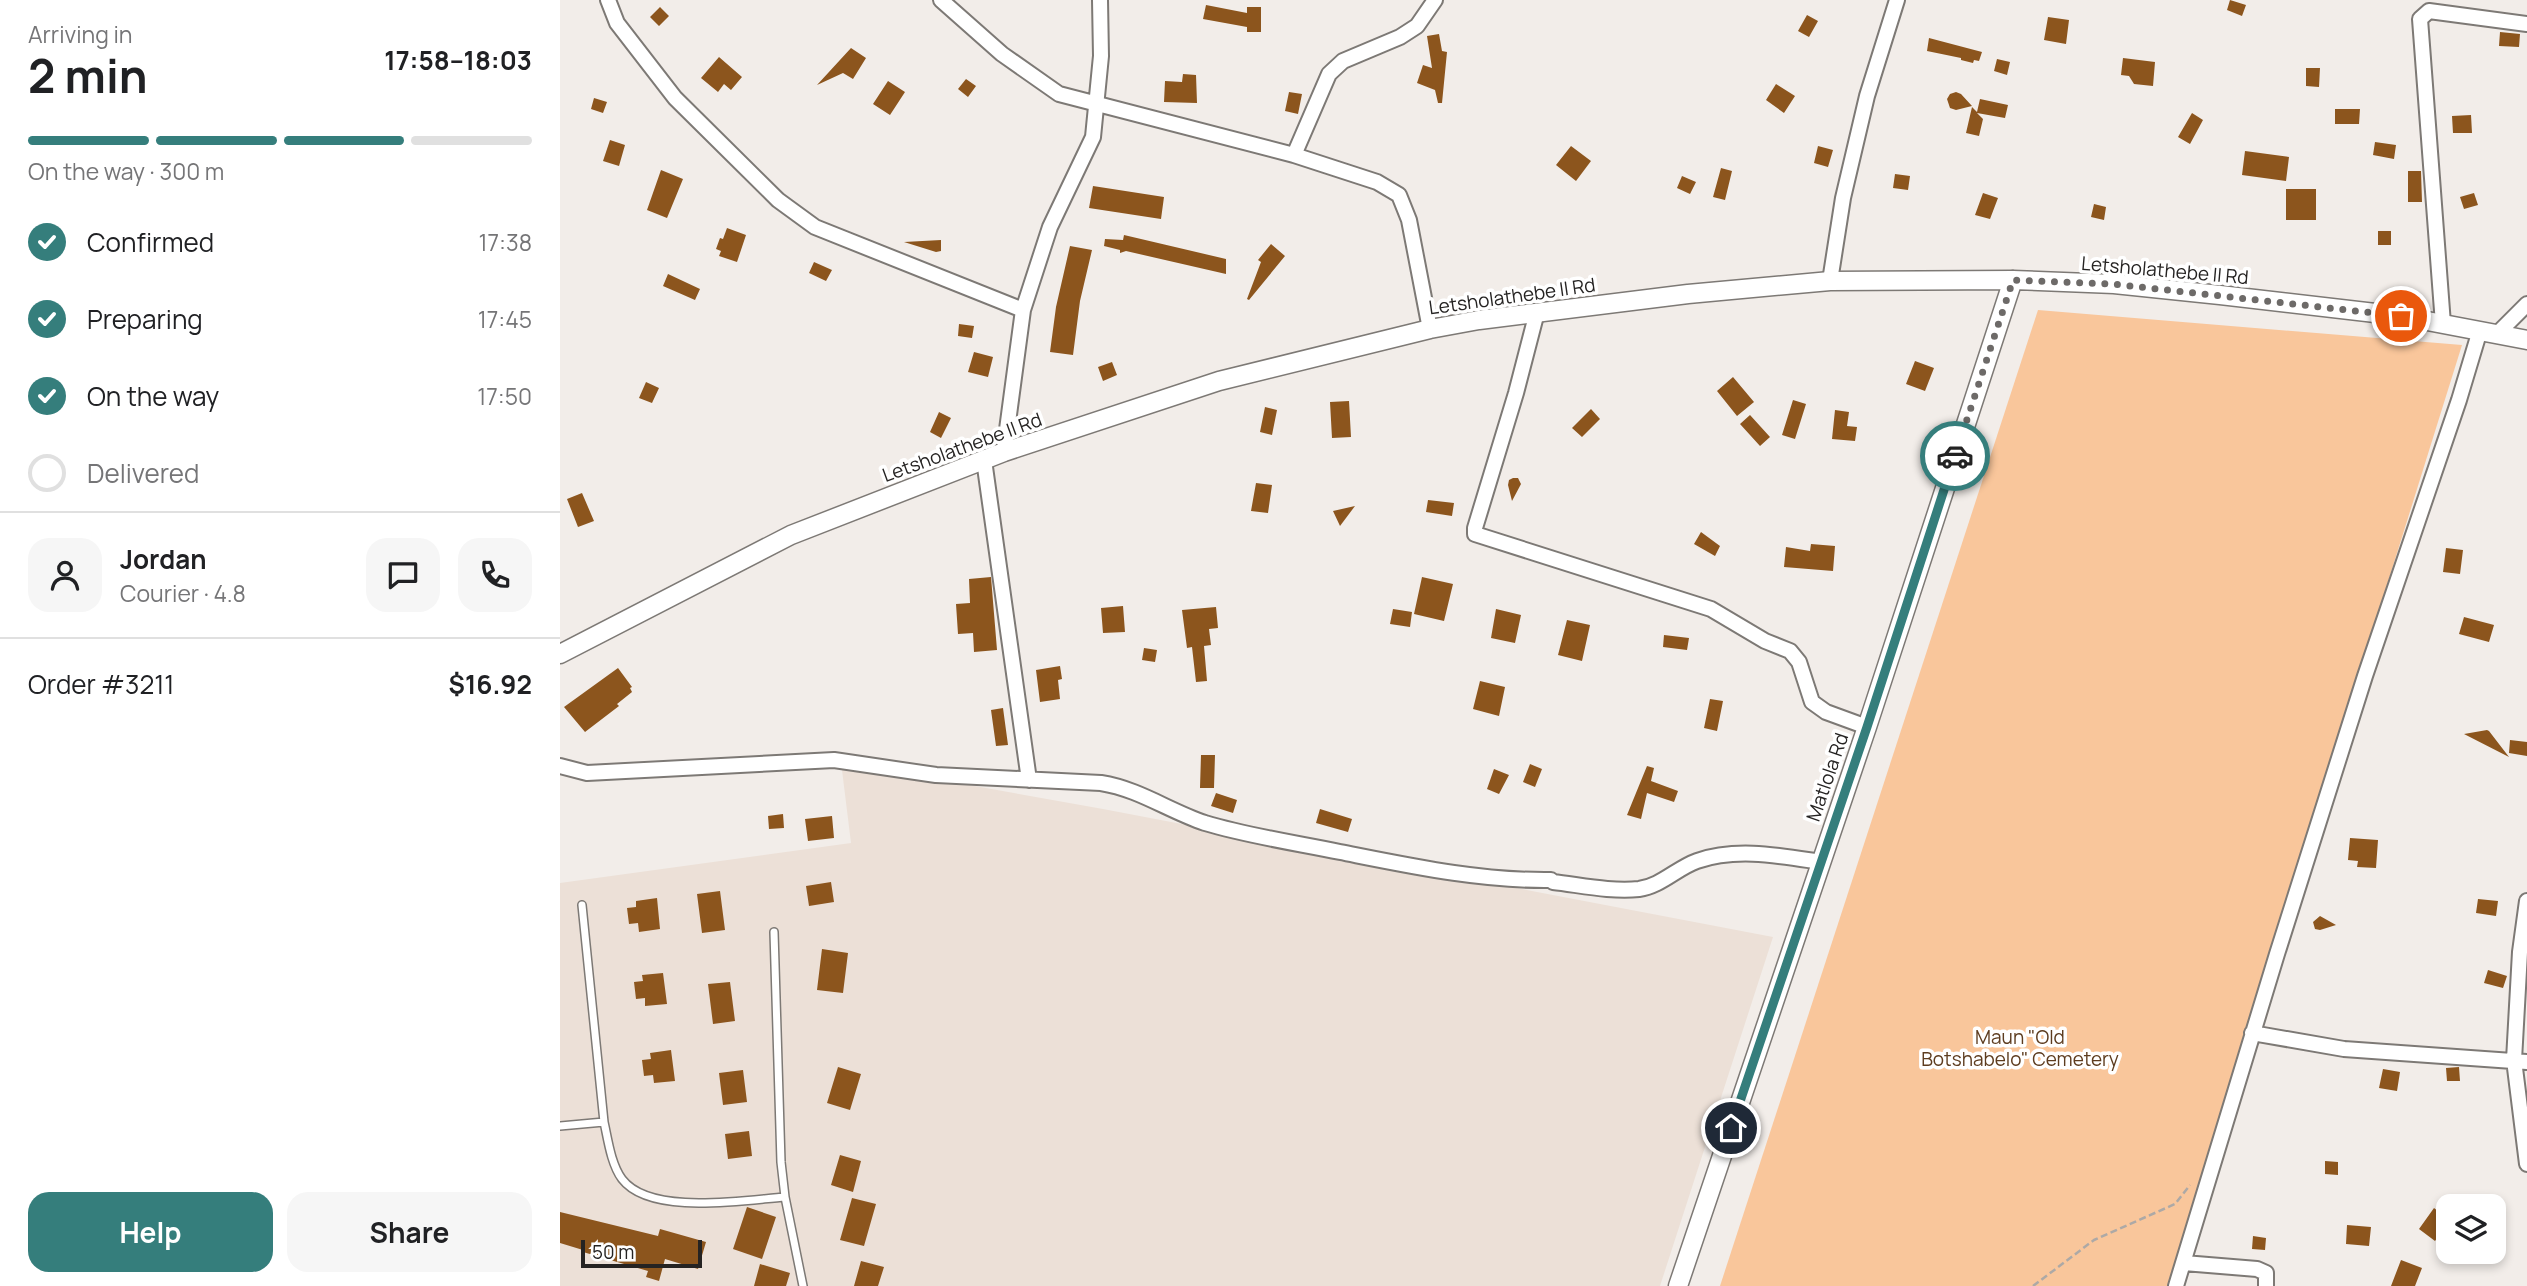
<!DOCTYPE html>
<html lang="en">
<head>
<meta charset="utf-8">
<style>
	:root { --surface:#fff; --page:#f6f6f6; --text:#202124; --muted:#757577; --line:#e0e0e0; --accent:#357e7c }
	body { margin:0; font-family:Manrope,sans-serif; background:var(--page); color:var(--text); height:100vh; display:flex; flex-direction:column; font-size:26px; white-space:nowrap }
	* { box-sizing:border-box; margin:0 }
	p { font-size:23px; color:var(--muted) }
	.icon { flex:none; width:38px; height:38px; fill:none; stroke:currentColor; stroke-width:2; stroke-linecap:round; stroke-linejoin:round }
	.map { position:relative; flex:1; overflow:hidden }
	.panel { display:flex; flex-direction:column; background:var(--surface); width:560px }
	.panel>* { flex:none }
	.controls { position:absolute; left:1876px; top:1194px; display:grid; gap:14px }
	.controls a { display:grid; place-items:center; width:70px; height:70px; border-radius:14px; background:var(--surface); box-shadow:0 4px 10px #0003; font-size:35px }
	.scale { position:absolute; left:21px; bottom:18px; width:121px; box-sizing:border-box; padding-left:7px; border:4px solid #252322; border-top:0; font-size:19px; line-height:24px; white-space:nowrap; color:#252322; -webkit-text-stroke:5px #fff; paint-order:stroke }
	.pin { position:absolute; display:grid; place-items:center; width:60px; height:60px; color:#fff; margin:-30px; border:4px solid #fff; border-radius:50%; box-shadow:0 2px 7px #0007 }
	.courier { position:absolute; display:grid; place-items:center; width:70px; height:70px; margin:-35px; border:5px solid #357e7c; border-radius:50%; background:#fff; color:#222; box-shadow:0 2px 9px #0007 }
	.headline em { font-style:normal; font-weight:700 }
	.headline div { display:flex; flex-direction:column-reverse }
	.headline { display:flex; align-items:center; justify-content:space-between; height:119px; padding:0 28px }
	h1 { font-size:46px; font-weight:700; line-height:52px }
	.bar { display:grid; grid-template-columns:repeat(4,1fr); gap:10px 7px; align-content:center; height:84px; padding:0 28px }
	.bar i { height:9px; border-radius:5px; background:var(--line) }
	.bar .active { background:var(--accent) }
	.bar p { grid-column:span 4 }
	.line { display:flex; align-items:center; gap:18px; padding:0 28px; border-top:2px solid var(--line) }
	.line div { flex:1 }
	.round { display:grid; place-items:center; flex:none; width:74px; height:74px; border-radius:21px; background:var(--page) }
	ol { padding:0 28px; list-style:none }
	li { display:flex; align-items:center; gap:21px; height:77px }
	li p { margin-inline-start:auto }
	li .icon { padding:7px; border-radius:50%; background:var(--accent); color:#fff; stroke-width:4 }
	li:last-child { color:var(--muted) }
	li i { width:38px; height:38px; border:4px solid var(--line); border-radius:50% }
	.action { display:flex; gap:14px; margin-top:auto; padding:14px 28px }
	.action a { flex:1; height:80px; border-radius:21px; background:var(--accent); color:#fff; font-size:28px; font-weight:700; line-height:80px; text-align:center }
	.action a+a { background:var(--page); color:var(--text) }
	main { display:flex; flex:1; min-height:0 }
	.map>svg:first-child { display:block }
	.built { fill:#ece0d7 }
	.green { fill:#f9c69b }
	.building { fill:#8c551d }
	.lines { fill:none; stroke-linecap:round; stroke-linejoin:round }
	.service-casing { stroke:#7d7975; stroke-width:10 }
	.minor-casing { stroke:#7d7975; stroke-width:18 }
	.tertiary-casing { stroke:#7d7975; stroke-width:21 }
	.path { stroke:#ada9a6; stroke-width:2.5; stroke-dasharray:7 3.5; stroke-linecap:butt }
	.service { stroke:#fff; stroke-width:7 }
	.minor { stroke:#fff; stroke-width:14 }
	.tertiary { stroke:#fff; stroke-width:18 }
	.done { stroke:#6d6a68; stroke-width:7; stroke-dasharray:0 12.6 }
	.route { stroke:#357e7c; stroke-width:9 }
	.labels { text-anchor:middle; stroke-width:7; stroke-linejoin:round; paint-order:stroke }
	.street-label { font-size:19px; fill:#252322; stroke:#fff }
	.park-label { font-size:19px; fill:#5d3c1f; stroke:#fff }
</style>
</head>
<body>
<main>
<section class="panel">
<div class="headline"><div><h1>2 min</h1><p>Arriving in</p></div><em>17:58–18:03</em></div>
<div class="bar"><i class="active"></i><i class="active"></i><i class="active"></i><i></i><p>On the way · 300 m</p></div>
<ol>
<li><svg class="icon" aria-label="check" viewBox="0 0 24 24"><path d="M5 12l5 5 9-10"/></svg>Confirmed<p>17:38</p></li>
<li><svg class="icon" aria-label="check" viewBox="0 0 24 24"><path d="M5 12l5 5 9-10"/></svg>Preparing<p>17:45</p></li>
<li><svg class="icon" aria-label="check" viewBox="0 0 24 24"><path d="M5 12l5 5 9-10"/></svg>On the way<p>17:50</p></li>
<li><i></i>Delivered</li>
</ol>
<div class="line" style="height:126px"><a class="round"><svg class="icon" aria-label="person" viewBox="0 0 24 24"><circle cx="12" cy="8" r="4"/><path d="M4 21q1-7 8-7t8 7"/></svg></a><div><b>Jordan</b><p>Courier · 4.8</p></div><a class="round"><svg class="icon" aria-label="chat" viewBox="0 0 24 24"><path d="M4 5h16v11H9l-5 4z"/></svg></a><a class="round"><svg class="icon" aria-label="phone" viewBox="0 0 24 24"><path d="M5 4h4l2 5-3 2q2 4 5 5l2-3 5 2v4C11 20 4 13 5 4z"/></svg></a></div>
<div class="line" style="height:91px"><div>Order #3211</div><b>$16.92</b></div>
<div class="action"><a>Help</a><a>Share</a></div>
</section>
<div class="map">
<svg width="1967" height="1286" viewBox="0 0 1967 1286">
	<rect width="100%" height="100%" fill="#f2ede9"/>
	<path class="built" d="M 281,762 L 543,809 L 1213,937 L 1100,1286 L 0,1286 L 0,883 L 291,843 Z"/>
	<path class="green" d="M 1478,310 L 1902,345 L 1608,1286 L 1160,1286 Z"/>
	<path class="building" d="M 1670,0 L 1686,5 L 1682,16 L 1667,10 Z
		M 646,5 L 687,13 L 687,7 L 701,7 L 701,32 L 687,32 L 687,27 L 643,19 Z
		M 100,7 L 109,16 L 99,26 L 90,17 Z
		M 1247,15 L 1258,21 L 1249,37 L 1238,31 Z
		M 1488,17 L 1509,20 L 1506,44 L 1484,40 Z
		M 1940,32 L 1960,34 L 1959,47 L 1939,46 Z
		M 879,34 L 882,51 L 887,52 L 882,103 L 878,103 L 875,90 L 857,83 L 863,65 L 872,68 L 867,36 Z
		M 1369,38 L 1422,52 L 1419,61 L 1414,60 L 1413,63 L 1401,60 L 1401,58 L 1367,51 Z
		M 291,48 L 306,58 L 293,79 L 283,73 L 257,85 Z
		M 159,57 L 182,77 L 171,90 L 164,84 L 158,92 L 141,78 Z
		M 1563,58 L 1595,62 L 1593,86 L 1574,84 L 1569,76 L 1561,75 Z
		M 1437,59 L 1450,62 L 1447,75 L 1434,71 Z
		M 1746,68 L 1760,68 L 1759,87 L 1746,86 Z
		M 623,74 L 636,75 L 637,103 L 604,102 L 605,81 L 622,82 Z
		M 406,79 L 416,86 L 408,97 L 398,89 Z
		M 328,81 L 345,92 L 330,115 L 313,104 Z
		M 1216,84 L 1235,96 L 1224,113 L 1206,100 Z
		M 729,92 L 742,94 L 738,114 L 725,111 Z
		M 1396,92 L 1401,94 L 1412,106 L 1396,110 L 1390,108 L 1387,99 L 1390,94 Z
		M 34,98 L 47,102 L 43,113 L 31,109 Z
		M 1420,99 L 1448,105 L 1445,118 L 1417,113 L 1423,119 L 1419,136 L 1406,133 L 1412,107 L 1417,112 Z
		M 1775,109 L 1800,109 L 1799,124 L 1775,124 Z
		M 1632,113 L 1643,120 L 1630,144 L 1618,137 Z
		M 1911,115 L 1912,133 L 1893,133 L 1892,116 Z
		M 50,140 L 65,145 L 59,166 L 43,161 Z
		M 1815,142 L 1836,145 L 1834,159 L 1813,155 Z
		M 1011,146 L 1031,161 L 1016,181 L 996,165 Z
		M 1258,146 L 1273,150 L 1268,167 L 1254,163 Z
		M 1685,151 L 1729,157 L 1726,181 L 1682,175 Z
		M 1161,168 L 1172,171 L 1165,200 L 1153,197 Z
		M 101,170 L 123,179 L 107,218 L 87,210 Z
		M 1848,171 L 1861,171 L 1862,202 L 1848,202 Z
		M 1335,174 L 1350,176 L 1348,190 L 1333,188 Z
		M 1122,176 L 1136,182 L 1130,194 L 1117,188 Z
		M 533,186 L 604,197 L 601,219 L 529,208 Z
		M 1726,189 L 1756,189 L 1756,220 L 1726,220 Z
		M 1423,193 L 1438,198 L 1430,219 L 1415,215 Z
		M 1914,193 L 1918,205 L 1904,209 L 1900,197 Z
		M 1534,204 L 1546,207 L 1544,220 L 1531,217 Z
		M 167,228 L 186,235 L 177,262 L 159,256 L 161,251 L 156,249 L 160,238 L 163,239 Z
		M 1818,231 L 1831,231 L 1831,245 L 1818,245 Z
		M 564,235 L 666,259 L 666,274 L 566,251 L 560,253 L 560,250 L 544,246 L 545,239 L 563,240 Z
		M 381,240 L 381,251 L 376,252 L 344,242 Z
		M 711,244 L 725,256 L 689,300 L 687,299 L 701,262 L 698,260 Z
		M 510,246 L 532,250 L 520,301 L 513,355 L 490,352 L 496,307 Z
		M 254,262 L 272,270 L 266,281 L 249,273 Z
		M 108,274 L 140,289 L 135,300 L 103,286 Z
		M 399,324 L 414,326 L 412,338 L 398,336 Z
		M 414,352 L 433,357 L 428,377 L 408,372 Z
		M 1355,361 L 1374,368 L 1365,391 L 1346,384 Z
		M 552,362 L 557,375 L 543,381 L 538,367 Z
		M 1173,377 L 1194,402 L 1177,416 L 1157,391 Z
		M 86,382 L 99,388 L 92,403 L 79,398 Z
		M 1233,400 L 1246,404 L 1235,439 L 1222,435 Z
		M 789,401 L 791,437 L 772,438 L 770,402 Z
		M 705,407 L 717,410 L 712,435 L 700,432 Z
		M 1031,409 L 1040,419 L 1022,437 L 1012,428 Z
		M 1275,410 L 1289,412 L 1287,426 L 1297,427 L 1295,441 L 1272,439 Z
		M 379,412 L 391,418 L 381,438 L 370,432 Z
		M 1190,415 L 1210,437 L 1200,446 L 1180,424 Z
		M 953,478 L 958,478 L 961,484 L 952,501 L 948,485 L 949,480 Z
		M 696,483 L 712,485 L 708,513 L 691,511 Z
		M 22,493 L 34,521 L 18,527 L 7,499 Z
		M 868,500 L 894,503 L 892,516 L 866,512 Z
		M 795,506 L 780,526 L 773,511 Z
		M 1141,532 L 1160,546 L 1155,556 L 1134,544 Z
		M 1251,544 L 1275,546 L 1273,571 L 1224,567 L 1226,547 L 1250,551 Z
		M 1886,548 L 1903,550 L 1900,574 L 1883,572 Z
		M 431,577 L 437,650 L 414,652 L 413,633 L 398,634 L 396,604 L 410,603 L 409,579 Z
		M 862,577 L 893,584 L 884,621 L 854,614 Z
		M 563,606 L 565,632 L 543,633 L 541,608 Z
		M 656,607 L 658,628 L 649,629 L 651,645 L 644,646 L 647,681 L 636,682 L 632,647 L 627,648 L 622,610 Z
		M 833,609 L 852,612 L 850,627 L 830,624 Z
		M 936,609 L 961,615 L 955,643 L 931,638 Z
		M 1904,617 L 1934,625 L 1929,642 L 1899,634 Z
		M 1007,620 L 1030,625 L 1022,661 L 998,655 Z
		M 1104,635 L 1129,638 L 1127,650 L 1103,647 Z
		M 584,648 L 597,650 L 595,662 L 582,660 Z
		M 500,666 L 502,679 L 498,680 L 500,699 L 480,702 L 476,670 Z
		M 58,668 L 72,687 L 70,688 L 72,692 L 57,704 L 59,706 L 25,732 L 4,707 Z
		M 920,681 L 945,687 L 939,716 L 913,709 Z
		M 1150,699 L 1163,701 L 1157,731 L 1144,728 Z
		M 443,708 L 448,745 L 436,746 L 431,710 Z
		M 1927,730 L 1929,731 L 1949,757 L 1904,734 Z
		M 1950,740 L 1967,742 L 1967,756 L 1949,753 Z
		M 641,755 L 655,755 L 654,788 L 640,788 Z
		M 970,764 L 982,769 L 975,787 L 963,782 Z
		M 1087,766 L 1094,768 L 1091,781 L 1118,791 L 1114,802 L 1087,793 L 1081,819 L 1067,815 Z
		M 934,769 L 949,775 L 939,794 L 927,789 Z
		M 656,793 L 677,800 L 673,813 L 651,806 Z
		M 760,809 L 792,819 L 788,832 L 756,823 Z
		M 223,814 L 224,828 L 209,829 L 208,816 Z
		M 272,816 L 274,838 L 248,841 L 245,819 Z
		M 1790,838 L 1818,840 L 1816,868 L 1797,867 L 1798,861 L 1788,860 Z
		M 271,882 L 274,902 L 249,906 L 246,886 Z
		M 160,891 L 165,930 L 142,933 L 137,894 Z
		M 97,898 L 100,929 L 79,932 L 78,923 L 69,924 L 67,908 L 76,907 L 76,901 Z
		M 1918,899 L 1938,901 L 1936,916 L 1916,913 Z
		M 1760,916 L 1776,925 L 1760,930 L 1755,929 L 1753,922 Z
		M 262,949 L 288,953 L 283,993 L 257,990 Z
		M 1928,970 L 1947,976 L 1943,988 L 1924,983 Z
		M 103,973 L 107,1004 L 85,1006 L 85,998 L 76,999 L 74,982 L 83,981 L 82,975 Z
		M 170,982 L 175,1021 L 153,1024 L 148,984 Z
		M 111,1050 L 115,1081 L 94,1083 L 93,1075 L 84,1076 L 82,1060 L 91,1059 L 90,1053 Z
		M 278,1067 L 301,1074 L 290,1110 L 267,1103 Z
		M 1899,1067 L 1900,1081 L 1887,1081 L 1886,1068 Z
		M 1823,1069 L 1840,1072 L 1837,1091 L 1819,1088 Z
		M 183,1070 L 187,1102 L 163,1105 L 159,1073 Z
		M 189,1131 L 192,1156 L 168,1159 L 165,1134 Z
		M 280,1155 L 301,1161 L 293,1192 L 271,1185 Z
		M 1765,1161 L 1778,1162 L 1778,1175 L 1765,1174 Z
		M 292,1198 L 316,1204 L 304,1246 L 280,1240 Z
		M 187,1207 L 216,1217 L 202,1259 L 173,1249 Z
		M 1874,1208 L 1888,1219 L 1888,1223 L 1875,1241 L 1859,1229 Z
		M 0,1212 L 98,1236 L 100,1229 L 146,1242 L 138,1269 L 105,1259 L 99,1281 L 86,1277 L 88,1271 L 23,1252 L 23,1250 L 0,1243 Z
		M 1787,1225 L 1811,1227 L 1809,1246 L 1786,1244 Z
		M 1693,1236 L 1706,1238 L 1705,1250 L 1692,1249 Z
		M 1841,1260 L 1862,1268 L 1855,1286 L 1831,1286 Z
		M 301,1261 L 324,1267 L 318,1286 L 294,1286 Z
		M 200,1264 L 230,1273 L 226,1286 L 194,1286 Z"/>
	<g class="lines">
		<g class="service-casing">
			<path id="service" d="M 22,905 L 44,1122 C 48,1140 51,1164 62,1179 C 90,1216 184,1200 225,1197
				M 214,932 L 221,1162 L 225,1197 L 243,1286
				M 0,1126 L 44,1122"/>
		</g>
		<g class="minor-casing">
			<path id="minor" d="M 48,0 L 57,23 L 115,98 L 218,200 L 255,227 L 463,310
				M 381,0 L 442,54 L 499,94 L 734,155 L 817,182 L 839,195 L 849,220 L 870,329
				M 734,155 L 769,74 L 783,61 L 840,37 L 857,26 L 875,0
				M 1270,281 L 1283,198 L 1307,96 L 1337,0
				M 977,312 L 956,393 L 915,528 L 915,534 L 1151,609 L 1205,641 L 1230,651 L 1239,662 L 1252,702 L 1266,712 L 1307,727
				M 1883,324 L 1860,19 L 1869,11 L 1967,24
				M 1937,334 L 1967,304
				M 444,452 L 463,310 L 490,227 L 533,137 L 541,56 L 540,0
				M 424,460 L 469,780
				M 0,766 L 27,773 L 274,760 L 376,775 L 541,783 C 579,789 609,811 645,823 C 688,836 736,843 780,852 C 851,866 920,881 991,880 L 993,882 C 1020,885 1051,892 1079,889 C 1101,886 1117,868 1137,861 C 1177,847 1221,856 1261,862
				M 1967,901 L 1960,952 L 1954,1060 L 1967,1164
				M 1692,1033 L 1784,1049 L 1967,1062
				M 1624,1263 L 1697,1269 L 1706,1273 L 1706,1286
				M 1616,1286 L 1717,954 L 1805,676 L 1899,400 L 1920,330"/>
		</g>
		<g class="tertiary-casing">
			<path id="tertiary" d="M 0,654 L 231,535 L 444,452 L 659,381 L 870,329 L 919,320 L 1128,294 L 1270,281 L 1453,280 L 1554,284 L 1660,295 L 1841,316 L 1967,340
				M 1118,1286 L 1307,727 L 1453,280"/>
		</g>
		<path class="path" d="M 1473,1286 L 1534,1240 L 1615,1204 L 1630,1185"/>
		<use href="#service" class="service"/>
		<use href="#minor" class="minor"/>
		<use href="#tertiary" class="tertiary"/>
	</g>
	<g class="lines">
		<path class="done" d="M 1395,456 L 1453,280 L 1553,284 L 1841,316"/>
		<path class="route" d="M 1171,1128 L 1307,727 L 1395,456"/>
	</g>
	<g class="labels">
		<g class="street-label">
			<text transform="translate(1605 270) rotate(5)" y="7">Letsholathebe II Rd</text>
			<text transform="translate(952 296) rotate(-8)" y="7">Letsholathebe II Rd</text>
			<text transform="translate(402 447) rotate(-20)" y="7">Letsholathebe II Rd</text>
			<text transform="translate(1267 777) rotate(-71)" y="7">Matlola Rd</text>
		</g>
		<g class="park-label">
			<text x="1460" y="1044">Maun "Old<tspan x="1460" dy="22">Botshabelo" Cemetery</tspan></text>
		</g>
	</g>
</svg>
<div class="controls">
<a><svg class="icon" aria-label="layers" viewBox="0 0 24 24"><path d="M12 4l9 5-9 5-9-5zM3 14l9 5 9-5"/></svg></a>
</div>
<div class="scale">50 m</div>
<div class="pin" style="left:1841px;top:316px;background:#ea580c"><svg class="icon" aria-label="bag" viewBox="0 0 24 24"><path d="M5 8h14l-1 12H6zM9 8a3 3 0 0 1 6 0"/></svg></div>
<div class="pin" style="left:1171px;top:1128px;background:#1f2937"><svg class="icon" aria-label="home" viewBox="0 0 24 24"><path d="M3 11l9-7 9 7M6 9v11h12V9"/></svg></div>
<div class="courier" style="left:1395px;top:456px"><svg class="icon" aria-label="car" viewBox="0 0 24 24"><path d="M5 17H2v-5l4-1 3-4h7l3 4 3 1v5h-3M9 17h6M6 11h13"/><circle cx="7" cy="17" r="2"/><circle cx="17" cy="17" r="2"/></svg></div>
</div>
</main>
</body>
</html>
